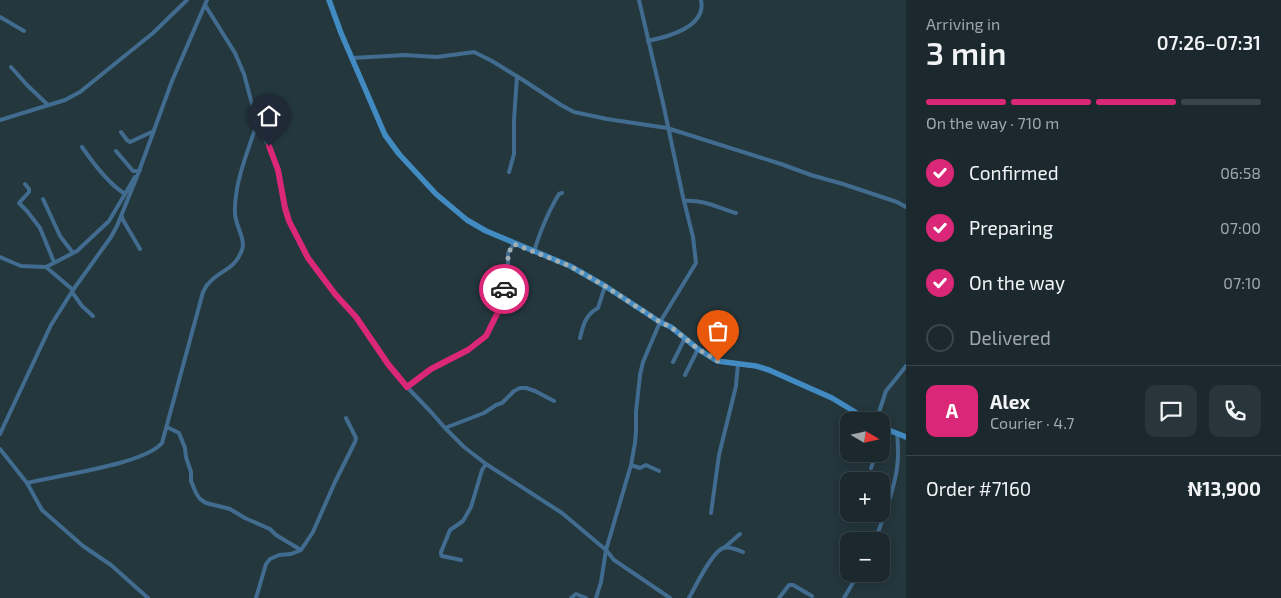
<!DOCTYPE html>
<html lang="en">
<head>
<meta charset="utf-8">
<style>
	:root { --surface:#1b292e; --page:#28353a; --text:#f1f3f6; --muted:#a0a6aa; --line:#39454a; --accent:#db2777 }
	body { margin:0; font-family:"Exo 2",sans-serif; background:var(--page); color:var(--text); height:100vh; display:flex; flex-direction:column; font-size:19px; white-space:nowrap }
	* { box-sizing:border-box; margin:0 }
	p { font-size:16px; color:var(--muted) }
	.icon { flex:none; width:28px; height:28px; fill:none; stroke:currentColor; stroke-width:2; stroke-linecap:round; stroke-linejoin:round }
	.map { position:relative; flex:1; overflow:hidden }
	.details { display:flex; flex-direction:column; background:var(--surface); width:375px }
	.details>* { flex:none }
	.needle { width:32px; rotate:99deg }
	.buttons { position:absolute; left:840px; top:412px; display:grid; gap:10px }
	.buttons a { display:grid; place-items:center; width:50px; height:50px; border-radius:10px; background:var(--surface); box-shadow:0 2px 12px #0003,0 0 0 1px var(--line); font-size:25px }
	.pin { position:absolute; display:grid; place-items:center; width:42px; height:42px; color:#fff; margin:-51px -21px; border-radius:50% 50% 50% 0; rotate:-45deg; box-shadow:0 0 5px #0007 }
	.pin .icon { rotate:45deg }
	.courier { position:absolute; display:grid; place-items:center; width:50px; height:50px; margin:-25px; border:4px solid #db2777; border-radius:50%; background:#fff; color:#222; box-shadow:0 1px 6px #0007 }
	.summary em { font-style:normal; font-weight:600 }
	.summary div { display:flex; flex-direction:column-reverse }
	.summary { display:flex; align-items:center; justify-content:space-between; height:85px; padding:0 20px }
	h1 { font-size:32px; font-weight:600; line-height:38px }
	.bar { display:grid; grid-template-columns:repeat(4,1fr); gap:8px 5px; align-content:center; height:60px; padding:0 20px }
	.bar i { height:6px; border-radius:4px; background:var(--line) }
	.bar .active { background:var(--accent) }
	.bar p { grid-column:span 4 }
	.line { display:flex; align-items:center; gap:12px; padding:0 20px; border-top:1px solid var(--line) }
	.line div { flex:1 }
	.round { display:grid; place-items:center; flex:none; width:52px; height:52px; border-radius:10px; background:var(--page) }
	ol { padding:0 20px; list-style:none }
	li { display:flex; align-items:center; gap:15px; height:55px }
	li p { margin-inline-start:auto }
	li .icon { padding:5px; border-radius:50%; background:var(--accent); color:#fff; stroke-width:4 }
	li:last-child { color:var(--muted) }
	li i { width:28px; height:28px; border:2px solid var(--line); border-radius:50% }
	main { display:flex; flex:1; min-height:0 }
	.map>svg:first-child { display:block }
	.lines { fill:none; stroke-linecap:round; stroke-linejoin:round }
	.street { stroke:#416c8f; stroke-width:4 }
	.secondary { stroke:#428bc2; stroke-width:5.5 }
	.done { stroke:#a1afb3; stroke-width:5; stroke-dasharray:0 9 }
	.route { stroke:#db2777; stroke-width:6 }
</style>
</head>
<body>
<main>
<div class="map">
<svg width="906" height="598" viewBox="0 0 906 598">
	<rect width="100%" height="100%" fill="#24373d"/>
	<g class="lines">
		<path class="street" d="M 205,5 L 235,53 L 244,74 L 257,123 L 269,147 L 278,169 L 285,209 L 289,221 L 299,242 L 308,258 L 335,294 L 356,317 L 388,364 L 407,387 L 431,412 L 445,428 L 464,447 L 486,464 L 562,513 L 606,550 L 614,560 L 670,598
			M 0,17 L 24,31
			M 648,41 C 667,37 707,27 701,0
			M 352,58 L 405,55 L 437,57 L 474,52 L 492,61 L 523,80 L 561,105 L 574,112 L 607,119 L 667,128 L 781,164 L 811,175 L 843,184 L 897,202 L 906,207
			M 11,67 L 27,85 L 48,105
			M 0,120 L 65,100 L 80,92 L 153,33 L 187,0
			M 121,132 L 127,140 L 130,142 L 154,131
			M 82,147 C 93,163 109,184 125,194
			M 116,151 L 133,171 L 137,171 L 140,170
			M 509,172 L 514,154 L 514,120 L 517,76
			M 25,184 L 29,189 L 29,192 L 19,203 L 27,211 L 40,228 L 54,262
			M 43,199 L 60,236 L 73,253
			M 684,201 C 702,199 719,208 736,213
			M 122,217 L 123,220 L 140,249
			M 534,252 C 539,234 549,210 559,194 L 562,193
			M 0,257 L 21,266 L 46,267 L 77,251 L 109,221 L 135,177
			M 46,267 L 73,290
			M 72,292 L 82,306 L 93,316
			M 580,338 C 583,326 585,315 598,308 L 605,286
			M 673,362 L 685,338
			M 685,375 L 698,349
			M 407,387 L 431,369 L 468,350 L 486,336 L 507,293 L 504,289 L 509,279 L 504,275 L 503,274 L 508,263 L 508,253 L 514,244
			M 876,421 L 886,391 L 906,366
			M 167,427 L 179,433 L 185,448 L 186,457 L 191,472 L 191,481 L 196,493 L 200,499 L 206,503 L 230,509 L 245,518 L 270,529 L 276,535 L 301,550
			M 445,428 L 484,413 L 496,405 L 502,403 L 514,391 L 520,388 L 526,388 L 535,391 L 554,401
			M 0,434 L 51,325 L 73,290 L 111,237 L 117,226 L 138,174 L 172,81 L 207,0
			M 881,439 L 885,428
			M 0,449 L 27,483 L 42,510 L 83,546 L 111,565 L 148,598
			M 631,465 L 640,468 L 646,465 L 659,471
			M 871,468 L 876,454
			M 27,483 C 57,475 143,465 162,443 L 203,292 C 205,289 206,285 209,283 C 221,269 234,271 242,250 C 246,239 235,225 235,213 C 234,183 248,151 257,123
			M 711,513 L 719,455 L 736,386 L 738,364
			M 875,541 C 884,515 897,484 898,457 C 898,449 898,441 897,433
			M 725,547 L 740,534
			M 461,560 L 442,556 L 441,554 L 441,552 L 450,530 L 463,521 L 471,507 L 482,470 L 486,464
			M 256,598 L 266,564 L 270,559 L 279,555 L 291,554 L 301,550 L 313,532 L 335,482 L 355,442 L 356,438 L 346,418
			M 571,598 L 576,594 L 586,598
			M 596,598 L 601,582 L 606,550 L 631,465 L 635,443 L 636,431 L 636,412 L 640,375 L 643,362 L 660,322 L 696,263 L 693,237 L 683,197 L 663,103 L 639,0
			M 689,598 C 695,587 712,552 723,548 C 729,546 738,550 743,552
			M 779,598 L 789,585 L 793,585 L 812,596
			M 844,598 L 858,574"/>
		<path class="secondary" d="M 329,0 L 341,33 L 385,135 L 399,154 L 436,194 L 467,220 L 486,231 L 570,266 L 605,286 L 660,322 L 671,327 L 698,349 L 717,361 L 756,366 L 769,370 L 832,398 L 870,421
			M 881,427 L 906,437"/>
	</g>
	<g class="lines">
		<path class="done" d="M 504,289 L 509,279 L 504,276 L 503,274 L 508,263 L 508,253 L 514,244 L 570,266 L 605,286 L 660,322 L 671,327 L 698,349 L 718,361"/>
		<path class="route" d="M 269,146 L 278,170 L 285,208 L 289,221 L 308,258 L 335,294 L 356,317 L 388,364 L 407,387 L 431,369 L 468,350 L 486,336 L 507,294 L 504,289"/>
	</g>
</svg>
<div class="buttons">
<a><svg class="needle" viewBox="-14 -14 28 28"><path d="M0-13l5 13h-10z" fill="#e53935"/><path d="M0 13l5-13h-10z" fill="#a0a6aa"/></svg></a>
<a>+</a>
<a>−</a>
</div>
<div class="pin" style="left:718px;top:361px;background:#ea580c"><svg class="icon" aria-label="bag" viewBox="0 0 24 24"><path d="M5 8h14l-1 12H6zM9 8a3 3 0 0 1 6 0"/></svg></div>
<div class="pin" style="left:269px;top:146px;background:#1f2937"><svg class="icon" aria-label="home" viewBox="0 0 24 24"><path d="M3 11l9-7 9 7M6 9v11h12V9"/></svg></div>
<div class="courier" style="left:504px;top:289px"><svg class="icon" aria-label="car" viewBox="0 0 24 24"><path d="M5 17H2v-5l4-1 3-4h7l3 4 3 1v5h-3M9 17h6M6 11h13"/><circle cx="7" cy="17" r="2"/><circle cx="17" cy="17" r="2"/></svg></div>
</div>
<section class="details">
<div class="summary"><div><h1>3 min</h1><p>Arriving in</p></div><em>07:26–07:31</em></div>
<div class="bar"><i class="active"></i><i class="active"></i><i class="active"></i><i></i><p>On the way · 710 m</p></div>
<ol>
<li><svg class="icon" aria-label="check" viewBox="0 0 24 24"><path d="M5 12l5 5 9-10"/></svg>Confirmed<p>06:58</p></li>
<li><svg class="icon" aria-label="check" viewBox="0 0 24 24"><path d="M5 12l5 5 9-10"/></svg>Preparing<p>07:00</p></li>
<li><svg class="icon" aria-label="check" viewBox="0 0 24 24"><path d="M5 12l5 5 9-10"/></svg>On the way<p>07:10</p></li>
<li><i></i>Delivered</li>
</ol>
<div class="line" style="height:90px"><b class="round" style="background:var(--accent);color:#fff">A</b><div><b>Alex</b><p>Courier · 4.7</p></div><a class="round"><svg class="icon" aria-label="chat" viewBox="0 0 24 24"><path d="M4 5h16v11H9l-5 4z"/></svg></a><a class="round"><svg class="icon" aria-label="phone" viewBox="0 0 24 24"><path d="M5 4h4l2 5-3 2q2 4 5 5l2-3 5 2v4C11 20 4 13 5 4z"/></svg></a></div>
<div class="line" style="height:65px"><div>Order #7160</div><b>₦13,900</b></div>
</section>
</main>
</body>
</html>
